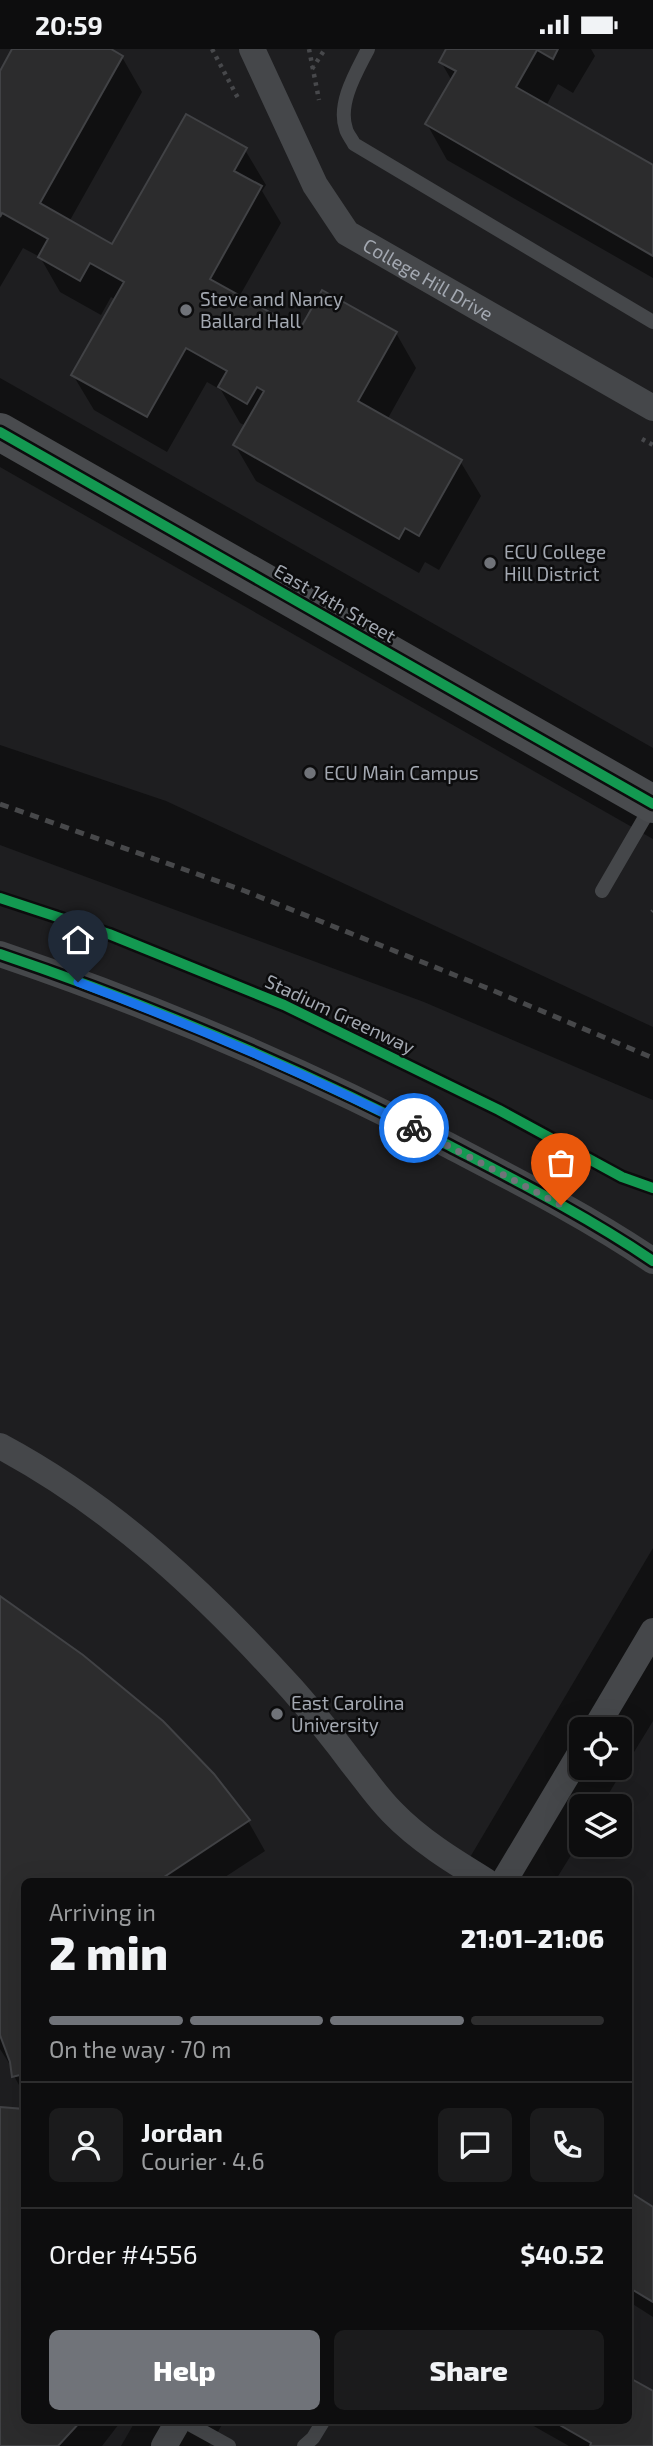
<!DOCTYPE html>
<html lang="en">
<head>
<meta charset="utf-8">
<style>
	:root { --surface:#0d0d0e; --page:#1b1b1c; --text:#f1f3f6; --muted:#9a9c9e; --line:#2d2d2e; --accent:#707379 }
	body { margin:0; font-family:"Exo 2",sans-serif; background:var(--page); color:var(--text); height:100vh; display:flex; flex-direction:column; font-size:26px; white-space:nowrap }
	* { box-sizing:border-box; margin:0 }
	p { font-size:23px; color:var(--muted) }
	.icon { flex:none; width:38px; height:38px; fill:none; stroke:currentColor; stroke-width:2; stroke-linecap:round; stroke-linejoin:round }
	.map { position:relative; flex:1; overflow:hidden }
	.sheet { position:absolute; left:21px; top:1829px; width:611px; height:546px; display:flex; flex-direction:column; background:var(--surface); border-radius:10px; box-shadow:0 7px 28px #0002,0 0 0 2px var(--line) }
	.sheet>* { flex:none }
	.controls { position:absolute; left:569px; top:1668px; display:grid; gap:14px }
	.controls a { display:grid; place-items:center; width:63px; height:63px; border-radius:10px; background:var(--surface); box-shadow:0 7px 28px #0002,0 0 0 2px var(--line); font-size:35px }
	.pin { position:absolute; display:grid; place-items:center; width:60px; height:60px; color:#fff; margin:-72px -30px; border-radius:50% 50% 50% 0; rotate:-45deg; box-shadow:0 0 7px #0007 }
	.pin .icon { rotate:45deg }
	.courier { position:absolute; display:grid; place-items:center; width:70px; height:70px; margin:-35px; border:5px solid #1a73e8; border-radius:50%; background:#fff; color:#222; box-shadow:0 2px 9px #0007 }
	.overview em { font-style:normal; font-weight:800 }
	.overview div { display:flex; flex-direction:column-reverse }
	.overview { display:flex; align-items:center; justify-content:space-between; height:119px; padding:0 28px }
	h1 { font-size:46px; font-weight:800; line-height:52px }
	.bar { display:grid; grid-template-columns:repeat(4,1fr); gap:10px 7px; align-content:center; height:84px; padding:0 28px }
	.bar i { height:9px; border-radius:5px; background:var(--line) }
	.bar .selected { background:var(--accent) }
	.bar p { grid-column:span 4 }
	.line { display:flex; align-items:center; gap:18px; padding:0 28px; border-top:2px solid var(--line) }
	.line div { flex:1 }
	.round { display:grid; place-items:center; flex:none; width:74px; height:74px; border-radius:10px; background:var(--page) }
	.action { display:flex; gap:14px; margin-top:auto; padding:14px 28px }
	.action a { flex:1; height:80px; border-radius:10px; background:var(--accent); color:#fff; font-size:28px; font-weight:800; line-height:80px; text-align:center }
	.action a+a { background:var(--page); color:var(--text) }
	.status { display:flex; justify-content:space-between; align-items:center; height:49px; padding:0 35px; background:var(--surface); direction:ltr }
	.status svg { height:19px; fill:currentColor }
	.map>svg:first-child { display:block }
	.built { fill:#1e1e20 }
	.shadow { fill:#0007 }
	.building { fill:#2c2c2d; stroke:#414245; stroke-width:2 }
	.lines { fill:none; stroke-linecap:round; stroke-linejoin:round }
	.path { stroke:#47484b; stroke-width:4.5; stroke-dasharray:3.5 5; stroke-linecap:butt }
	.lane { stroke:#45474a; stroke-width:14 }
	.street { stroke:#45474a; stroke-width:26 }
	.secondary { stroke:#494b4e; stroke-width:38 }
	.rail { stroke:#47484a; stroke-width:5; stroke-dasharray:9 7; stroke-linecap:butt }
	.cycleway-casing { stroke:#0c0c0d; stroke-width:15 }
	.cycleway { stroke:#139951; stroke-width:10 }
	.done { stroke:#707379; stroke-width:7; stroke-dasharray:0 12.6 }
	.route { stroke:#1a73e8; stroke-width:9 }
	.poi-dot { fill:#707379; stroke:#0c0c0d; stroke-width:2.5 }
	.labels { text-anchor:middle; stroke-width:5; stroke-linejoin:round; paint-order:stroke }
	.street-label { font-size:19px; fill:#a3a8b1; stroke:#0c0c0d }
	.poi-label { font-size:19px; fill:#a3a8b1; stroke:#0c0c0d; text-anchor:start }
</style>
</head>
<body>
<div class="status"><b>20:59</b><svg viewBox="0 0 49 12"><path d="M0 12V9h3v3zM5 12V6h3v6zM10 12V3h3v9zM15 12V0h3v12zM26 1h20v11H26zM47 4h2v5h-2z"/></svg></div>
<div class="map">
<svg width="653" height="2397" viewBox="0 0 653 2397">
	<rect width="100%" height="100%" fill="#111112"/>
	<path class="built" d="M 0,0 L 653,0 L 653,699 L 0,329 Z
		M 0,418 L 653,790 L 653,978 L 166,752 L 0,696 Z
		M 0,796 L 424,953 L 653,1051 L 653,1499 L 456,1832 L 24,1832 L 24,2371 L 136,2371 L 121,2397 L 0,2397 Z
		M 653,1672 L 653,2397 L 209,2397 L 225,2371 L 628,2371 L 628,1832 L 555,1832 L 581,1790 L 581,1796 L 620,1796 L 620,1757 L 601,1757 Z"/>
	<path class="shadow" d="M 14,0 L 108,0 L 122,8 L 142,43 L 69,173 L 113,197 L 245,101 L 266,136 L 262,142 L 281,174 L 239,248 L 300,283 L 396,284 L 416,319 L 387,371 L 460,412 L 481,447 L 439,521 L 425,513 L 419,524 L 256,432 L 235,396 L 246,377 L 240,374 L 221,341 L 207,333 L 167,403 L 94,361 L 73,326 L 116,251 L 111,248 L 101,266 L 60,243 L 40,208 L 23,199 L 0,238 L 0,25 Z
		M 449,0 L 591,0 L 595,7 L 573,44 L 558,35 L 546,57 L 653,118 L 653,229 L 447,111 L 427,75 L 452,32 L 441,13 Z
		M 0,1549 L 213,1726 L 248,1772 L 265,1802 L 219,1832 L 24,1832 L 24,2045 L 14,2027 L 12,2013 L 9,2014 L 0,2000 Z
		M 0,2059 L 24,2062 L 24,2371 L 122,2371 L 102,2397 L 0,2397 Z
		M 628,2144 L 653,2160 L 653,2268 L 628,2252 Z
		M 653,2344 L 653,2397 L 569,2397 L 523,2371 L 628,2371 Z"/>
	<path class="building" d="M 12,0 L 111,0 L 123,7 L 40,154 L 112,195 L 186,65 L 247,99 L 234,122 L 262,137 L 210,230 L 300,280 L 322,241 L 397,283 L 358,352 L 462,411 L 419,487 L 405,479 L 399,490 L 233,396 L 264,342 L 257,338 L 247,355 L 218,338 L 227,322 L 186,299 L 147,368 L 71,326 L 124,233 L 90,214 L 80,232 L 38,208 L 48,190 L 2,164 L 0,168 L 0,22 Z
		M 446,0 L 558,0 L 553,10 L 537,1 L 516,38 L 653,116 L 653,207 L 425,75 L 456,22 L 439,13 Z
		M 0,1547 L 83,1606 L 163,1672 L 214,1725 L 250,1771 L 158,1832 L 24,1832 L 24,2025 L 12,2028 L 10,2013 L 0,1986 Z
		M 0,2058 L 24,2060 L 24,2371 L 82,2371 L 58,2397 L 0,2397 Z
		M 628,2142 L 653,2158 L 653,2253 L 628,2238 Z
		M 628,2328 L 653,2342 L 653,2397 L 590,2397 L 591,2394 L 551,2371 L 628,2371 Z"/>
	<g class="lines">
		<path class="path" d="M 212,0 L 239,51
			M 309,0 L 319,51
			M 312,20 L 325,0
			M 642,390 L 653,396
			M 652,863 L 653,862"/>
		<path class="lane" d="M 368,0 C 357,22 337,54 346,80 C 347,85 352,90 354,95 L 653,273
			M 602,842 L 652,756
			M 182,2371 L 229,2397
			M 304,2397 L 313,2389 L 324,2371"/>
		<g class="street">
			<path id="s1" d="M 252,0 L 315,136 L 347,184 L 653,359"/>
			<path d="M 0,905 C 154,957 305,1022 450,1097 C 519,1133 588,1168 653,1212"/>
			<path d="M 0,1397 C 114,1458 206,1545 292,1640 C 313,1664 333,1688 352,1714 C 365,1730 377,1748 392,1763 C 419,1791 453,1812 486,1832"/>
			<path d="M 595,1680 L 653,1582"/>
			<path d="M 504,1832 L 581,1703"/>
			<path d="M 164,2397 L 179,2371"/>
		</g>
		<path class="secondary" d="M 0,383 L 653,755"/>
		<path class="rail" d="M 0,755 L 245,842 L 492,941 L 653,1009"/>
		<g class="cycleway-casing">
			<path id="cycleway" d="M 0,383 L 653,755
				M 0,849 L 109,885 L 284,956 L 499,1061 L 622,1128 L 653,1139
				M 0,905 C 154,957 305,1022 450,1097 C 519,1133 588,1168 653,1212"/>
		</g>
		<use href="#cycleway" class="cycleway"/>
	</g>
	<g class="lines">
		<path class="done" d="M 414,1079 L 561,1156"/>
		<path class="route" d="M 78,933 C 192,976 304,1024 414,1079"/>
	</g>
	<g class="poi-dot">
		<circle cx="186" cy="261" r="7"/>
		<circle cx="490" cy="514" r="7"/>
		<circle cx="310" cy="724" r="7"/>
		<circle cx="277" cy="1665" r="7"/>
	</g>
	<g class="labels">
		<g class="street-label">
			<text dy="7" stroke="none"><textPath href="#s1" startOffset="301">College Hill Drive</textPath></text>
			<text transform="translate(335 554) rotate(30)" y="7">East 14th Street</text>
			<text transform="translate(340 965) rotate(25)" y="7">Stadium Greenway</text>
		</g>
		<g class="poi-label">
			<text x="200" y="257">Steve and Nancy<tspan x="200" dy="22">Ballard Hall</tspan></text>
			<text x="504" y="510">ECU College<tspan x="504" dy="22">Hill District</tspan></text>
			<text x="324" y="731">ECU Main Campus</text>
			<text x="291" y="1661">East Carolina<tspan x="291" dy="22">University</tspan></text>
		</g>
	</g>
</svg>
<div class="controls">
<a><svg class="icon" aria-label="locate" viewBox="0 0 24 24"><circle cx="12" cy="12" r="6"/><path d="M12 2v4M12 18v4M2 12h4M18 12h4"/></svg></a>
<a><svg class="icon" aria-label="layers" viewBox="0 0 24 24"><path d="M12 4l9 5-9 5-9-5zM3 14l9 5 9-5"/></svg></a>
</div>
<div class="pin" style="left:561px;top:1156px;background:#ea580c"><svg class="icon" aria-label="bag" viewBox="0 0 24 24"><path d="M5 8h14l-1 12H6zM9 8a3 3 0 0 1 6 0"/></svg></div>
<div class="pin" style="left:78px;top:933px;background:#1f2937"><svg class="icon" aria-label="home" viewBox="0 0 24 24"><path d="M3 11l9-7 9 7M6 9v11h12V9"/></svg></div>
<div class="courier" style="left:414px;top:1079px"><svg class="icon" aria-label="bike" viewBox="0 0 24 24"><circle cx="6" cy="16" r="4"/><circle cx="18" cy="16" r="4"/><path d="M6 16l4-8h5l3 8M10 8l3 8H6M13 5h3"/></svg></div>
<section class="sheet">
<div class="overview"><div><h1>2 min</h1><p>Arriving in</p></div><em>21:01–21:06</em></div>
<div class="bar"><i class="selected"></i><i class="selected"></i><i class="selected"></i><i></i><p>On the way · 70 m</p></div>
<div class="line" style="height:126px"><a class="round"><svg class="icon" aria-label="person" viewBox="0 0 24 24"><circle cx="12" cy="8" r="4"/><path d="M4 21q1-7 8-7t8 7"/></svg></a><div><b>Jordan</b><p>Courier · 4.6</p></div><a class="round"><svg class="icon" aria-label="chat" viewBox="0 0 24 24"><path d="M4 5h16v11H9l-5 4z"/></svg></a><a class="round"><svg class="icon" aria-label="phone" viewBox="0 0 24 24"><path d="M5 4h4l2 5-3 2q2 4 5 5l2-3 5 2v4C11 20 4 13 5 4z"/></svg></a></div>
<div class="line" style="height:91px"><div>Order #4556</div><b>$40.52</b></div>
<div class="action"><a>Help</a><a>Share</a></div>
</section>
</div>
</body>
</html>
